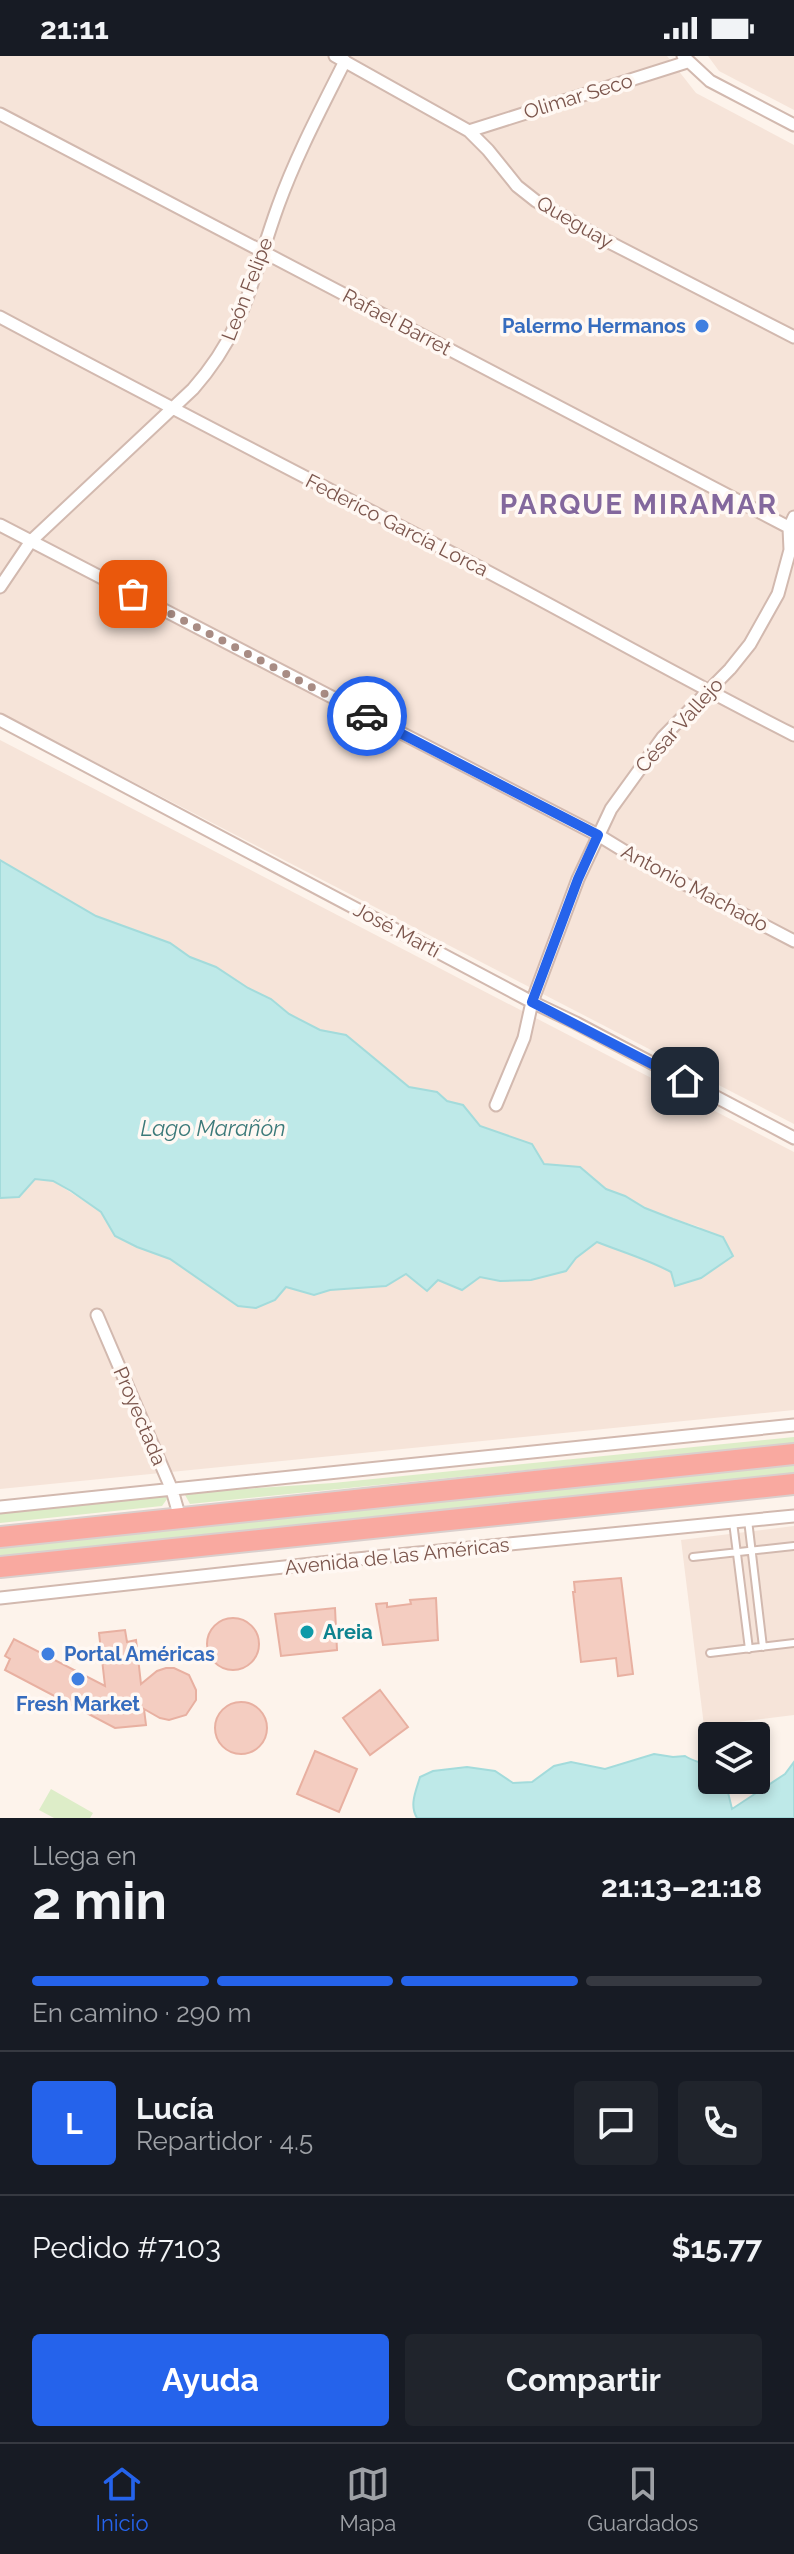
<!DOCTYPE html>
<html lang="es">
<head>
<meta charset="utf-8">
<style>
	:root { --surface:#171b24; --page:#20242c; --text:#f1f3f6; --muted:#9ea1a6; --line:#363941; --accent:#2563eb }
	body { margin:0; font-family:Raleway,sans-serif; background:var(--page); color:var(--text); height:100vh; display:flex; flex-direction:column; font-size:30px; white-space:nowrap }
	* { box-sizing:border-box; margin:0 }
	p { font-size:26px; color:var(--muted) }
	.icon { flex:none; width:44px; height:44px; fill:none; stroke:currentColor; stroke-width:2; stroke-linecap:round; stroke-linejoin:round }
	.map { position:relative; height:1762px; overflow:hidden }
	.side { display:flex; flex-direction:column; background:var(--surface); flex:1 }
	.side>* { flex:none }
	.tools { position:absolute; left:698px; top:1666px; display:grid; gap:16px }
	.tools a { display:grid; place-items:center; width:72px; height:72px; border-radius:8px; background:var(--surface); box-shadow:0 4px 12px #0003; font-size:40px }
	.pin { position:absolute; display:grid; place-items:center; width:68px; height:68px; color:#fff; margin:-34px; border-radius:16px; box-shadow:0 4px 12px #0006 }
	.courier { position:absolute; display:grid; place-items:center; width:80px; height:80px; margin:-40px; border:6px solid #2563eb; border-radius:50%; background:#fff; color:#222; box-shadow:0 2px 10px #0007 }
	.head em { font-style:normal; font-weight:700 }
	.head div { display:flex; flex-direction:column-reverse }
	.head { display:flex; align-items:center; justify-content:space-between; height:136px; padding:0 32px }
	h1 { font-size:52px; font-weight:700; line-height:60px }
	.bar { display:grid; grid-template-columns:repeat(4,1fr); gap:12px 8px; align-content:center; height:96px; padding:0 32px }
	.bar i { height:10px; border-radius:6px; background:var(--line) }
	.bar .current { background:var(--accent) }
	.bar p { grid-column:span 4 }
	.line { display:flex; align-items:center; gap:20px; padding:0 32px; border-top:2px solid var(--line) }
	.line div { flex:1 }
	.round { display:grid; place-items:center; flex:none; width:84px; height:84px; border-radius:8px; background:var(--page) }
	.button { display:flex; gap:16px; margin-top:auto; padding:16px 32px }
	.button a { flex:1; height:92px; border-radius:8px; background:var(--accent); color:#fff; font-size:32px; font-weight:700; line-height:92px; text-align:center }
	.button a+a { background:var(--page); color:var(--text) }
	.status { display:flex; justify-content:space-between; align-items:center; height:56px; padding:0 40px; background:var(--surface); direction:ltr }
	.status svg { height:22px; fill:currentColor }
	.tabs { display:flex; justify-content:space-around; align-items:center; height:112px; border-top:2px solid var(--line); background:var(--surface); font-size:22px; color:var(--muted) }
	.tabs a { display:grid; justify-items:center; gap:4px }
	.tabs .current { color:var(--accent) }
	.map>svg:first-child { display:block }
	.residential { fill:#f6e4d9 }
	.green { fill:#ddedc8 }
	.water { fill:#bee9e8; stroke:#a3dbdb; stroke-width:2 }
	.building { fill:#f4cdc1; stroke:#e8b0a1; stroke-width:2 }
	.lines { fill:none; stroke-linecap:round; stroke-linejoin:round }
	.lane-casing { stroke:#d2b9af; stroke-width:10 }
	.street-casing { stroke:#d2b9af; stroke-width:15 }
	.highway-casing { stroke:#dacfcd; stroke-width:24 }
	.lane { stroke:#fff; stroke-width:6 }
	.street { stroke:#fff; stroke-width:11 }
	.highway { stroke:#f9a9a0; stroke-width:20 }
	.done { stroke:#a88c84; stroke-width:8; stroke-dasharray:0 14.4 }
	.route { stroke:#2563eb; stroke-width:10 }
	.shop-dot { fill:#3f7fe0; stroke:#fff8f3; stroke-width:3 }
	.culture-dot { fill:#0f9aa8; stroke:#fff8f3; stroke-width:3 }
	.labels { text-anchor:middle; stroke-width:7; stroke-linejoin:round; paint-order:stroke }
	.street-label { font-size:20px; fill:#7b554c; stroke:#fff8f3 }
	.shop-label { font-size:20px; font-weight:bold; fill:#366cbe; stroke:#fff8f3; text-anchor:end }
	.culture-label { font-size:20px; font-weight:bold; fill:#0d838f; stroke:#fff8f3; text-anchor:start }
	.water-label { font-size:22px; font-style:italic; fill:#3b7979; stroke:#fff8f3 }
	.district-label { font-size:28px; font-weight:bold; letter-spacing:2px; fill:#83689d; stroke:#fff8f3 }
</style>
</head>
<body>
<div class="status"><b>21:11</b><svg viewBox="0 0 49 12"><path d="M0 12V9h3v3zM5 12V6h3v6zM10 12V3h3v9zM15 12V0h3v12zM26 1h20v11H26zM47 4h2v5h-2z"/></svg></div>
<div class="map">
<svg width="794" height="1762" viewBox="0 0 794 1762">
	<rect width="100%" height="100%" fill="#fdf3eb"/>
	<path class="residential" d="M 0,0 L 667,0 L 696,37 L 794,89 L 794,1068 L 0,657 Z
		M 708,0 L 794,0 L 794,54 L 719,15 Z
		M 0,684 L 794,1096 L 794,1354 L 0,1433 L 0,1142 L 19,1141 L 35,1123 L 53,1125 L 101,1156 L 116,1180 L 137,1191 L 170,1203 L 238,1250 L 255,1252 L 275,1244 L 285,1231 L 314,1239 L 330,1234 L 386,1230 L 406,1218 L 437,1224 L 480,1221 L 500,1225 L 566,1215 L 576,1202 L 597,1185 L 621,1196 L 650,1204 L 671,1216 L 675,1230 L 700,1171 L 673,1163 L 645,1152 L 625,1140 L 605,1133 L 580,1111 L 544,1108 L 504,1080 L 479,1070 L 463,1050 L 447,1045 L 437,1036 L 409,1031 L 346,979 L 320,974 L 289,958 L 271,943 L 248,932 L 216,911 L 190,901 L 170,887 L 96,860 L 0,804 Z
		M 794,1470 L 794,1659 L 704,1670 L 681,1484 Z"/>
	<path class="green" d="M 794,1381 L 794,1387 L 190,1448 L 184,1437 L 333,1427 Z
		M 794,1408 L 794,1422 L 0,1502 L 0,1488 Z
		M 165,1439 L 167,1443 L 162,1450 L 0,1467 L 0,1457 Z
		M 51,1733 L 93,1757 L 90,1762 L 54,1762 L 39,1754 Z"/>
	<path class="water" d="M 0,804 L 96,860 L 170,887 L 190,901 L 216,911 L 248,932 L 271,943 L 289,958 L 320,974 L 346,979 L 409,1031 L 437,1036 L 447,1045 L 463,1049 L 480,1070 L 532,1088 L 544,1108 L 580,1111 L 606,1133 L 625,1140 L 645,1152 L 673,1163 L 723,1181 L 733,1200 L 701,1222 L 675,1230 L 671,1216 C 647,1203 622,1196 597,1186 L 576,1202 L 566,1215 L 531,1224 L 500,1225 L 480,1221 L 462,1234 L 438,1224 L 427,1235 L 406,1218 L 386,1230 L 330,1234 L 314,1239 L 286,1231 L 275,1244 L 256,1252 L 238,1250 L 170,1203 L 137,1191 L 115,1180 L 101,1156 L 71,1135 L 53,1125 L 35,1123 L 19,1141 L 0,1142 Z
		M 654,1698 L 673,1701 L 685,1700 C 694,1706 703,1706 712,1712 L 712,1724 L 725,1724 L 732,1753 L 785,1718 L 794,1706 L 794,1762 L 417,1762 C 409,1749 416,1735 420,1721 L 433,1715 L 467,1711 L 495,1715 L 513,1727 L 532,1726 L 554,1710 L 571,1706 L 605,1713 Z"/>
	<path class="building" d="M 621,1522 L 633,1618 L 618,1620 L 616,1602 L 581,1606 L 573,1536 L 575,1536 L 574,1526 Z
		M 436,1542 L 438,1584 L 383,1589 L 376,1548 L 387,1547 L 387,1551 L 411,1548 L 410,1544 Z
		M 335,1552 L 337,1594 L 281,1600 L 275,1558 Z
		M207 1588a26 26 0 1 1 52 0a26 26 0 1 1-52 0Z
		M 125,1574 L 127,1586 L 136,1584 L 141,1628 L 157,1615 L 166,1612 L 174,1612 L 189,1619 L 196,1634 L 196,1644 L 186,1659 L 169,1664 L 160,1662 L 144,1653 L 146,1669 L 115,1672 L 5,1614 L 10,1603 L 5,1600 L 14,1583 L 105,1630 L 99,1577 Z
		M 380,1634 L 408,1671 L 370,1699 L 343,1662 Z
		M215 1672a26 26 0 1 1 52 0a26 26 0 1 1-52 0Z
		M 315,1695 L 357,1713 L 339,1756 L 297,1738 Z"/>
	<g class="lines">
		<g class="lane-casing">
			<path id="lane" d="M 748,1464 L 763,1591
				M 733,1466 L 749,1593
				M 693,1501 L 794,1490
				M 710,1597 L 794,1587"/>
		</g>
		<g class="street-casing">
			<path id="street" d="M 335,0 L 469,75 L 488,94 L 517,130 L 536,145 L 603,183 L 794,281
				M 683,0 L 710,25 L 794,69
				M 0,58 L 794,474
				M 469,75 L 687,6
				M 0,261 C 157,345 315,426 473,508 C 580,564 685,624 794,679
				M 0,469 L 598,779 L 639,804 L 794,885
				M 0,531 L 31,485 L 193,333 C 246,273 252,222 278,150 C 296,100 321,53 345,5
				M 0,664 L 532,946 L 576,967 L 794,1082
				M 496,1049 L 524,982 L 532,946 L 578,823 L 611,753 L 663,681 L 730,613 L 750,588 L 778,538 L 790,494 L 789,472 L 794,461
				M 97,1259 L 172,1434 L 180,1462
				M 0,1451 L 794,1369
				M 0,1542 L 357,1503 L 794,1460"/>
		</g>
		<g class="highway-casing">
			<path id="highway" d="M 0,1481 L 794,1398
				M 0,1511 L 794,1428"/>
		</g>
		<use href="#lane" class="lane"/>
		<use href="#street" class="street"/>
		<use href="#highway" class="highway"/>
	</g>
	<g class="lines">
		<path class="done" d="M 133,538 L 367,660"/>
		<path class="route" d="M 367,660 L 598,779 L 578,823 L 532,946 L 685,1025"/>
	</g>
	<g class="shop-dot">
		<circle cx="702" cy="270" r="8"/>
		<circle cx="48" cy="1598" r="8"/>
		<circle cx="78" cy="1623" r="8"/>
	</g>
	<circle class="culture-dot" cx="307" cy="1576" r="8"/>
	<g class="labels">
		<g class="street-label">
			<text transform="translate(578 40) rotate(-17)" y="7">Olimar Seco</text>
			<text transform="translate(575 166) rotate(30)" y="7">Queguay</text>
			<text transform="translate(247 233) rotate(-69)" y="7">León Felipe</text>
			<text transform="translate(397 266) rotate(28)" y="7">Rafael Barret</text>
			<text transform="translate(397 469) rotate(27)" y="7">Federico García Lorca</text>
			<text transform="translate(679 669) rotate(-48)" y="7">César Vallejo</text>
			<text transform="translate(695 832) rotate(28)" y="7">Antonio Machado</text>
			<text transform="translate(397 874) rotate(28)" y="7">José Martí</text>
			<text transform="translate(140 1360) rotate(67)" y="7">Proyectada</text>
			<text transform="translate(397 1500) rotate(-6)" y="7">Avenida de las Américas</text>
		</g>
		<g class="shop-label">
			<text x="686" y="277">Palermo Hermanos</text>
			<text x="64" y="1605" text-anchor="start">Portal Américas</text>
			<text x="78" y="1655" text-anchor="middle">Fresh Market</text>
		</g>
		<g class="culture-label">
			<text x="323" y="1583">Areia</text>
		</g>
		<g class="water-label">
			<text x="213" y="1080">Lago Marañón</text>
		</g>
		<g class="district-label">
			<text x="639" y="458">PARQUE MIRAMAR</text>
		</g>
	</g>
</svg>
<div class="tools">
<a><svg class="icon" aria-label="layers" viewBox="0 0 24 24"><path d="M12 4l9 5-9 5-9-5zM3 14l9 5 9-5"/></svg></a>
</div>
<div class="pin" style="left:133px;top:538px;background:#ea580c"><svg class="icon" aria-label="bag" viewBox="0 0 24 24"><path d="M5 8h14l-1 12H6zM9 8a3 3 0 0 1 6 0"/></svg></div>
<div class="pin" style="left:685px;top:1025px;background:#1f2937"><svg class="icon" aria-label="home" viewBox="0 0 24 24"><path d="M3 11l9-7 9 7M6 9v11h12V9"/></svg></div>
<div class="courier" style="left:367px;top:660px"><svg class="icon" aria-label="car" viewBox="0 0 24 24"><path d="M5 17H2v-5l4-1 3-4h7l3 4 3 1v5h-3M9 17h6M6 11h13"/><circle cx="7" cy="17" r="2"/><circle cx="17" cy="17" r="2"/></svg></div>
</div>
<section class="side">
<div class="head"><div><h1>2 min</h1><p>Llega en</p></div><em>21:13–21:18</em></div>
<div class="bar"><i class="current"></i><i class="current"></i><i class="current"></i><i></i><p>En camino · 290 m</p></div>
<div class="line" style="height:144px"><b class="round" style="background:var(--accent);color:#fff">L</b><div><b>Lucía</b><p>Repartidor · 4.5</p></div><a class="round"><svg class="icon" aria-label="chat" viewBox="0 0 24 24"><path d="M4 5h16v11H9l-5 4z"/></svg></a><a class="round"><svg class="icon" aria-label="phone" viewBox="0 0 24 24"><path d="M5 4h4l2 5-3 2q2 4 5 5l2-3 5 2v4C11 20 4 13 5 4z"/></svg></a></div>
<div class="line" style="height:104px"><div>Pedido #7103</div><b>$15.77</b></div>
<div class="button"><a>Ayuda</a><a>Compartir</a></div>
</section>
<nav class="tabs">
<a class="current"><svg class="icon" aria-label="home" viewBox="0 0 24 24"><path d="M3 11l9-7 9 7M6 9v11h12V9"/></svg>Inicio</a>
<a><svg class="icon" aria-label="map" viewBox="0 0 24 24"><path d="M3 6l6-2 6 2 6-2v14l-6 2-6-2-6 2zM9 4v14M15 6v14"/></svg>Mapa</a>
<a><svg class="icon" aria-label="saved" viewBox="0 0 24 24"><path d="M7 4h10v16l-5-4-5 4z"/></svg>Guardados</a>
</nav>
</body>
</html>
